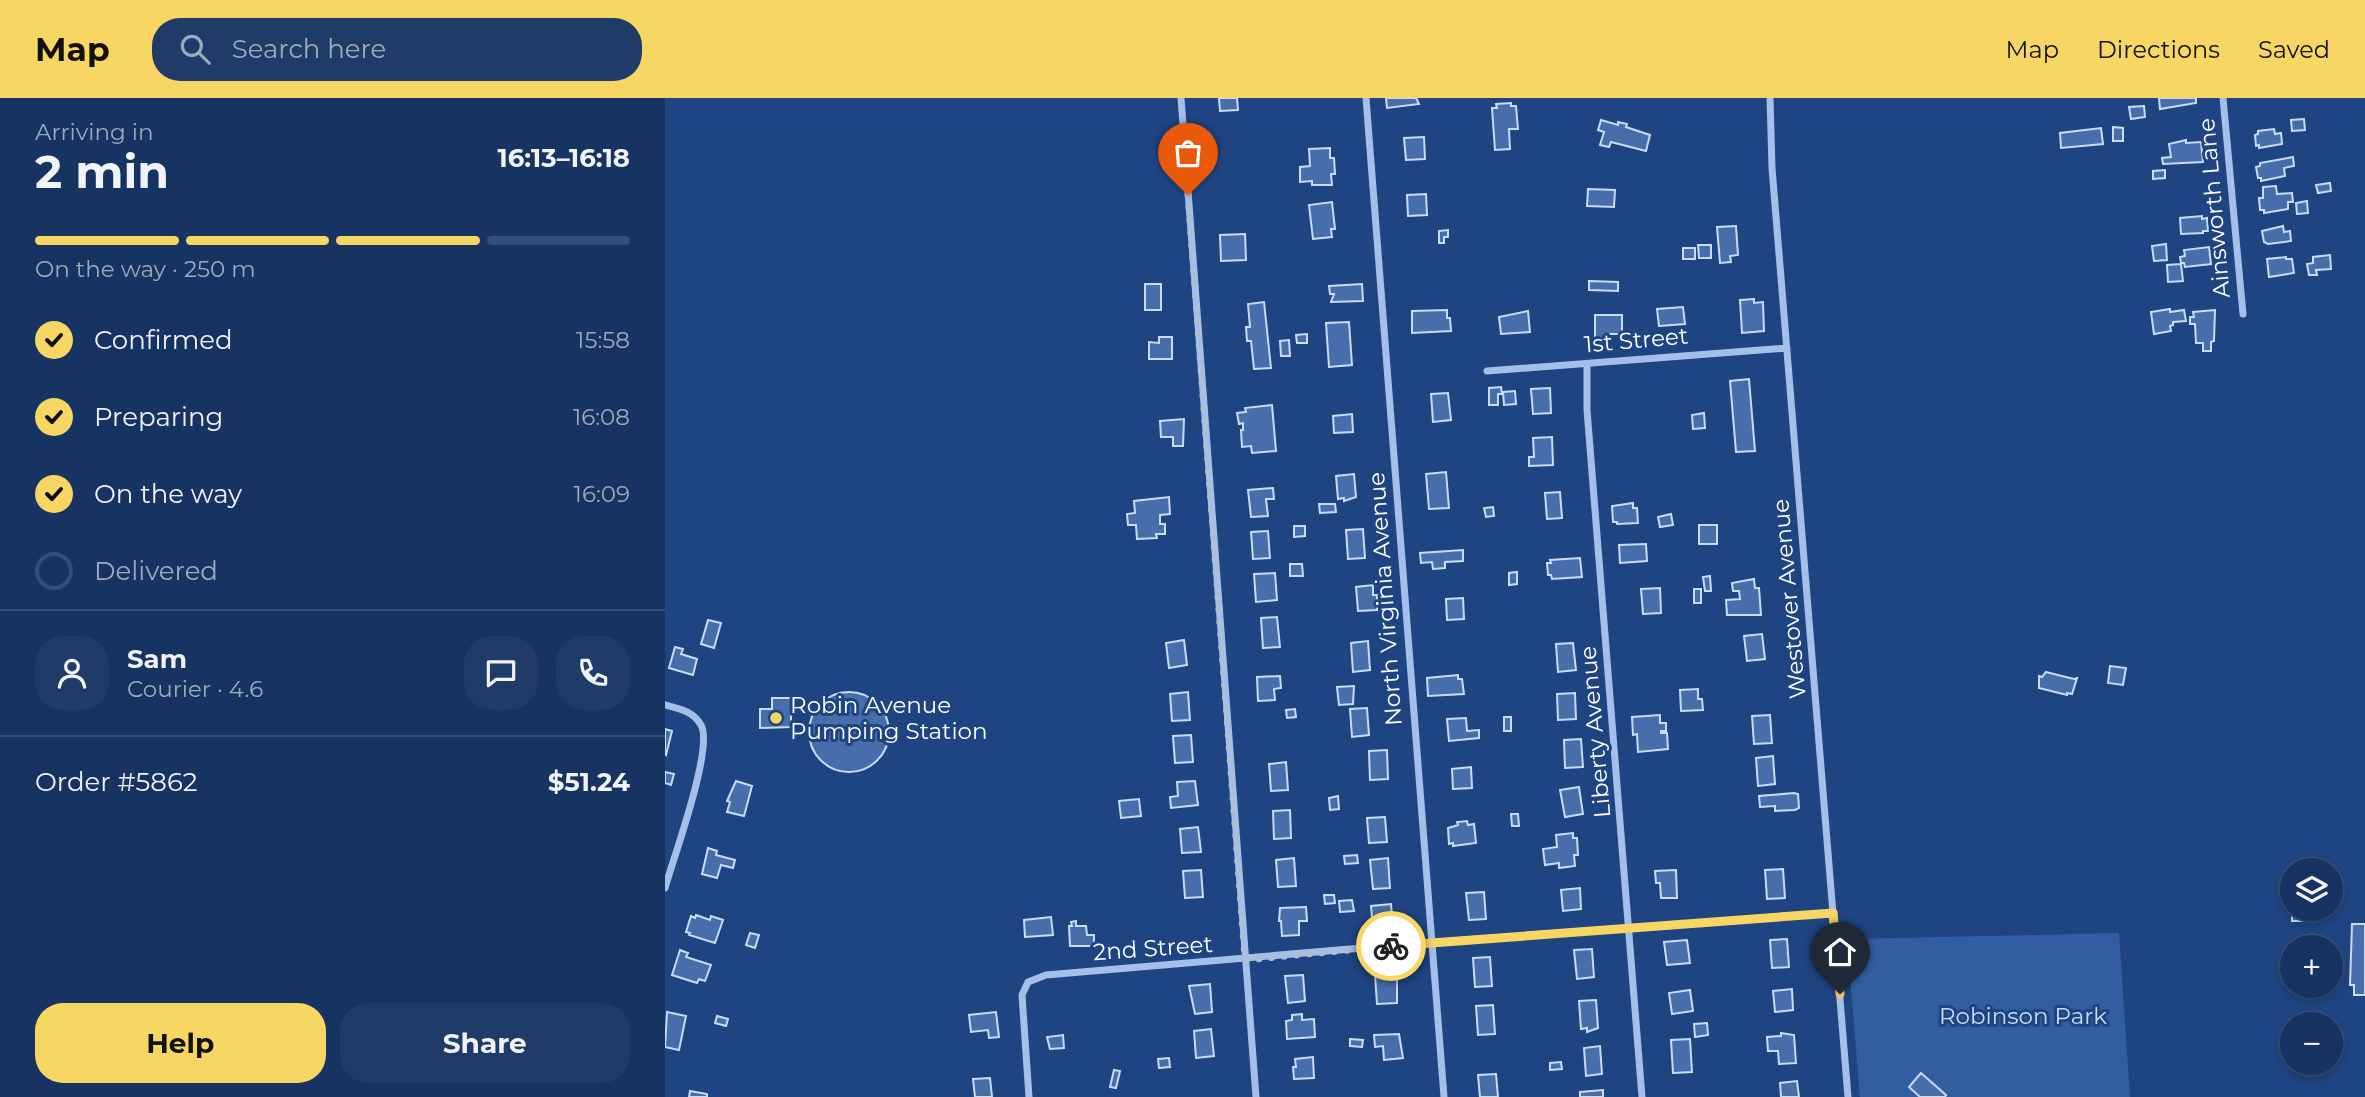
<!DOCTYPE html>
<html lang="en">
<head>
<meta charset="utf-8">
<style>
	:root { --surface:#163362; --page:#1f3b68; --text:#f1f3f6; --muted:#9eaabe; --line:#354e77; --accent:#f8d664 }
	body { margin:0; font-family:Montserrat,sans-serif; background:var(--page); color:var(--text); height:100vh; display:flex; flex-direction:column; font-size:26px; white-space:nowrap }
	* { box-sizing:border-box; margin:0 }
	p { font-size:23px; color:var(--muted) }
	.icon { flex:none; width:38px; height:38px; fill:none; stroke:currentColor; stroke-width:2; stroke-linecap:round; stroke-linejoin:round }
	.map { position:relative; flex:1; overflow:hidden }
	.details { display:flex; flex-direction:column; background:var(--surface); width:665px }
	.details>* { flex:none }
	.controls { position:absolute; left:1615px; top:760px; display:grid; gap:14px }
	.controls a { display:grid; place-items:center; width:63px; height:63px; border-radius:50%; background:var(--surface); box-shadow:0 4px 10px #0003,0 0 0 2px var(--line); font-size:35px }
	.pin { position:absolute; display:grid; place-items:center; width:60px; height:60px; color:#fff; margin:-72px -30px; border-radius:50% 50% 50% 0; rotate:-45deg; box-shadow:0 0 7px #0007 }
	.pin .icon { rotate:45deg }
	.courier { position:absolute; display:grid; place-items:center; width:70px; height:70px; margin:-35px; border:5px solid #f8d664; border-radius:50%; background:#fff; color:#222; box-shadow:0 2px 9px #0007 }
	.head em { font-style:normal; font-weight:700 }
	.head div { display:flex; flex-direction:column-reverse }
	.head { display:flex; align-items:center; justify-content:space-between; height:119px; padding:0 35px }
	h1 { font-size:46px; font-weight:700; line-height:52px }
	.bar { display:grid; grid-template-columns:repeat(4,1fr); gap:10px 7px; align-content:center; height:84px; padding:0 35px }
	.bar i { height:9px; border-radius:5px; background:var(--line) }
	.bar .active { background:var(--accent) }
	.bar p { grid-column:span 4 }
	.line { display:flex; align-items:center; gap:18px; padding:0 35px; border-top:2px solid var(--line) }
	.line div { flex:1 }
	.round { display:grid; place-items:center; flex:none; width:74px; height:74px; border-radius:28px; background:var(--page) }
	ol { padding:0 35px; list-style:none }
	li { display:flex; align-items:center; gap:21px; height:77px }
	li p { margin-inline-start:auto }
	li .icon { padding:7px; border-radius:50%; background:var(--accent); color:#111; stroke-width:4 }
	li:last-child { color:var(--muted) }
	li i { width:38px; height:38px; border:4px solid var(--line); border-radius:50% }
	.cta { display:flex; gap:14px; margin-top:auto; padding:14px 35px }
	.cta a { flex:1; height:80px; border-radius:28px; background:var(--accent); color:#111; font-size:28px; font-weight:700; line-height:80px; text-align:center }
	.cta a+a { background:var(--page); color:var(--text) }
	header { display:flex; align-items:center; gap:42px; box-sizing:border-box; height:98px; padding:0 35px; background:var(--accent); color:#111 }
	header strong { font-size:33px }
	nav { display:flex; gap:38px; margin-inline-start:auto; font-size:24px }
	.search { width:490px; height:63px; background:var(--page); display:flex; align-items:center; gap:18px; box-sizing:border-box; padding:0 24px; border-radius:28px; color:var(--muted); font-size:26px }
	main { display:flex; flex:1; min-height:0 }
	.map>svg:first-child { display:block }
	.green { fill:#325da1 }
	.building { fill:#476eab; stroke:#c9dbf7; stroke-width:2 }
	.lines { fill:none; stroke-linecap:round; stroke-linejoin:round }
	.minor { stroke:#a4bfe9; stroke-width:7 }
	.done { stroke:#b0bed3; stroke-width:7; stroke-dasharray:0 12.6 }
	.route { stroke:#f8d664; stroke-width:9 }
	.poi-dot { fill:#f8d664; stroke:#1e4482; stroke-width:2.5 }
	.labels { text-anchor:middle; stroke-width:6; stroke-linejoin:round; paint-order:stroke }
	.street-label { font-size:23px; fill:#fff; stroke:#1e4482 }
	.poi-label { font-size:23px; fill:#fff; stroke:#1e4482; text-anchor:start }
	.park-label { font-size:23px; fill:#c9dbf7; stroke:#1e4482 }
</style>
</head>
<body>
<header>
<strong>Map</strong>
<div class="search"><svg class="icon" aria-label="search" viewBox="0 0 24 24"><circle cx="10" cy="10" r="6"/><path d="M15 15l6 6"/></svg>Search here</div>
<nav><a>Map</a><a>Directions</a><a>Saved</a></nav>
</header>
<main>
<section class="details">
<div class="head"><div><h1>2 min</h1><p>Arriving in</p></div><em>16:13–16:18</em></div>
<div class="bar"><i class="active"></i><i class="active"></i><i class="active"></i><i></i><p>On the way · 250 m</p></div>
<ol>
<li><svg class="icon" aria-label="check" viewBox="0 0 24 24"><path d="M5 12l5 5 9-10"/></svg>Confirmed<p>15:58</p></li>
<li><svg class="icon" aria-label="check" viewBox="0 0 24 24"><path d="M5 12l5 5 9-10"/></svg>Preparing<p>16:08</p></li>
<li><svg class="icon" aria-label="check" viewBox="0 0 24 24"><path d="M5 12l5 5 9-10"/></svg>On the way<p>16:09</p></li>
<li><i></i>Delivered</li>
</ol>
<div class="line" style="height:126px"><a class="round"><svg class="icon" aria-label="person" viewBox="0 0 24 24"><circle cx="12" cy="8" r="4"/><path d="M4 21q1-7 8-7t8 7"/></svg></a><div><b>Sam</b><p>Courier · 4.6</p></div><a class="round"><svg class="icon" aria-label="chat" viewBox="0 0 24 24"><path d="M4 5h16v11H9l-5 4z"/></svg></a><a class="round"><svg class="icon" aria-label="phone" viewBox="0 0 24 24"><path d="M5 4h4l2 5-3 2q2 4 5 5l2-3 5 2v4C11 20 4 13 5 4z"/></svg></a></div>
<div class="line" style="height:91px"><div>Order #5862</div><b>$51.24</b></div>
<div class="cta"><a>Help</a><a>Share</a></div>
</section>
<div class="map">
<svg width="1700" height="999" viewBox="0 0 1700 999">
	<rect width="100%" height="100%" fill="#1e4482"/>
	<path class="green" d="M 1454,835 L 1465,999 L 1195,999 L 1182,841 Z"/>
	<path class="building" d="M 554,0 L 572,0 L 573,12 L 555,13 Z
		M 721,0 L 751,0 L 754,6 L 722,10 Z
		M 1494,0 L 1531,0 L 1531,5 L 1495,11 Z
		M 846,5 L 846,8 L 851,8 L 853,31 L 844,31 L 845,51 L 830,52 L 827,10 L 832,10 L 831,6 Z
		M 1479,8 L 1480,19 L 1466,21 L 1464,9 Z
		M 1639,21 L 1640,32 L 1627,33 L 1626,22 Z
		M 936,22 L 953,27 L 953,24 L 962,26 L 961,29 L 985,37 L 981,53 L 946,44 L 944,49 L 935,47 L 939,34 L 933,32 Z
		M 1448,29 L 1458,30 L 1458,43 L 1448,43 Z
		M 1436,30 L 1438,46 L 1396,50 L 1395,35 Z
		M 1609,31 L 1610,36 L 1616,35 L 1617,46 L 1594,50 L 1594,47 L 1591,48 L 1590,37 L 1593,36 L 1593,33 Z
		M 759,39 L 760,61 L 741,62 L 739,40 Z
		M 1521,42 L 1521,45 L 1536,44 L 1538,64 L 1498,66 L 1497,60 L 1506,59 L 1504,46 Z
		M 665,50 L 665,60 L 669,60 L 670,76 L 666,76 L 667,87 L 647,87 L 647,83 L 635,84 L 635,69 L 645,68 L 644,51 Z
		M 1628,59 L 1629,68 L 1619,70 L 1620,78 L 1596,83 L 1596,80 L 1593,80 L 1591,69 L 1595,68 L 1595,65 Z
		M 1500,72 L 1500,80 L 1488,81 L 1488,73 Z
		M 1665,85 L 1666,93 L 1653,95 L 1651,87 Z
		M 1611,88 L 1612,96 L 1627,95 L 1628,104 L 1623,104 L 1623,111 L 1599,115 L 1599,112 L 1595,112 L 1594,100 L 1598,100 L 1598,89 Z
		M 923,91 L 950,92 L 949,109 L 922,108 Z
		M 761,96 L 762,117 L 743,118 L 742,97 Z
		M 1642,103 L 1643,115 L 1632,116 L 1631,105 Z
		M 667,104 L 670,131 L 666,131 L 667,139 L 648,141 L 644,107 Z
		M 1537,118 L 1537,121 L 1542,120 L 1543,133 L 1538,133 L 1538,135 L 1516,136 L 1515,120 Z
		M 1071,128 L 1073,157 L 1065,158 L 1066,164 L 1055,165 L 1052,129 Z
		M 1618,128 L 1619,134 L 1625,133 L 1626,143 L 1603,146 L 1599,144 L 1597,133 Z
		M 783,132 L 783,139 L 779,139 L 779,145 L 774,145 L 774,133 Z
		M 580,136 L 581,162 L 556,163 L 555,137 Z
		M 1501,146 L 1502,162 L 1489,163 L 1487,148 Z
		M 1033,147 L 1046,147 L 1046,160 L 1034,160 Z
		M 1544,149 L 1546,166 L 1520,169 L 1519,165 L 1516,165 L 1515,159 L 1520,158 L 1519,152 Z
		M 1018,150 L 1030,150 L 1030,161 L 1018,161 Z
		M 1665,157 L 1666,171 L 1651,172 L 1652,177 L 1644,177 L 1642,166 L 1648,165 L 1648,159 Z
		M 1621,159 L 1621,161 L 1627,161 L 1629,175 L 1604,179 L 1602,161 Z
		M 1516,166 L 1518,183 L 1503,184 L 1502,167 Z
		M 924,183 L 953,184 L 953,193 L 924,192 Z
		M 480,186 L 496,186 L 496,212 L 480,212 Z
		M 697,186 L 698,203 L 666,204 L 669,196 L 665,196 L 664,188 Z
		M 1089,201 L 1089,205 L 1098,204 L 1099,233 L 1077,235 L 1075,202 Z
		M 599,204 L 606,270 L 589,271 L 586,243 L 582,243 L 581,229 L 585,229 L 583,206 Z
		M 1018,209 L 1020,226 L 994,228 L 992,211 Z
		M 1505,211 L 1505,214 L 1519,212 L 1521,223 L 1508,224 L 1508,227 L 1505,228 L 1506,233 L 1489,236 L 1486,214 Z
		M 782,212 L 782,220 L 785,220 L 786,233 L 747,235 L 747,213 Z
		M 1550,212 L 1549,243 L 1546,244 L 1546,253 L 1538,253 L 1538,245 L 1531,245 L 1530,226 L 1525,226 L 1525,219 L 1529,219 L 1528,214 Z
		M 863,213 L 865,234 L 836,236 L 834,219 Z
		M 930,217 L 957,217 L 957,236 L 939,236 L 939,239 L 930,239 Z
		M 684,224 L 687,267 L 664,269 L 661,225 Z
		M 642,236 L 642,245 L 632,245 L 631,237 Z
		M 494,239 L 507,239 L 507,261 L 484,261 L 484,244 L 494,245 Z
		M 624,242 L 625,258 L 616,258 L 615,243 Z
		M 1084,281 L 1090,353 L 1071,354 L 1065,283 Z
		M 836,289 L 837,296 L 833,296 L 833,307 L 824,307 L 824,290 Z
		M 885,290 L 886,315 L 868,316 L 866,291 Z
		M 850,293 L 851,306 L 839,307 L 838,294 Z
		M 783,295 L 786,322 L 768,324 L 766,296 Z
		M 607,307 L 611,353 L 587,355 L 586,348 L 577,349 L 576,332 L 578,332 L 578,325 L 574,326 L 572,315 L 581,314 L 580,310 Z
		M 1039,315 L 1040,330 L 1028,331 L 1027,317 Z
		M 687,316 L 688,334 L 669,335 L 668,318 Z
		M 519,321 L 518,348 L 508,348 L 508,339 L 496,339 L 495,323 Z
		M 887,339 L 888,367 L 864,368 L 864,359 L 869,359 L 868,340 Z
		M 781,374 L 784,410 L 764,411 L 761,376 Z
		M 689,376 L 691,399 L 679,403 L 679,400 L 673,401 L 671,378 Z
		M 608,390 L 609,401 L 601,401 L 603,418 L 586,419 L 583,392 Z
		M 895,394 L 897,420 L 882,421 L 880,395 Z
		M 504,399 L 505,416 L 495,417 L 495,426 L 500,426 L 500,436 L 491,436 L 492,440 L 472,441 L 471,427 L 463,427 L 462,416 L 470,415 L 469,403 Z
		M 968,405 L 968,410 L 972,410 L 973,425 L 952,426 L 952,424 L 948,424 L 947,408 Z
		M 654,406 L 670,406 L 671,414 L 655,415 Z
		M 828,409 L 829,418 L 821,419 L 819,410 Z
		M 1006,416 L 1008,427 L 995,429 L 993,419 Z
		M 1034,427 L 1052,427 L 1052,446 L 1034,446 Z
		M 629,428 L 640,428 L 640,438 L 629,439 Z
		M 698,431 L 700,460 L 683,461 L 681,432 Z
		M 603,433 L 605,460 L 588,461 L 586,434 Z
		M 981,446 L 982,463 L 955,465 L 954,447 Z
		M 798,452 L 798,463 L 780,464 L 780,470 L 768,471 L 767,464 L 756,465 L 755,455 Z
		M 915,460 L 917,479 L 887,481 L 886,477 L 883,477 L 882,465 L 886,465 L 885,462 Z
		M 625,466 L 637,466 L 638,478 L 625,478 Z
		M 852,474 L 852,486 L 844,487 L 844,475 Z
		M 610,475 L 612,502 L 591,504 L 589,476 Z
		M 1045,478 L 1046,493 L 1040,493 L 1038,479 Z
		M 1089,481 L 1090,490 L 1094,490 L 1096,517 L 1062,517 L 1061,502 L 1075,501 L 1074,493 L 1068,493 L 1067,485 Z
		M 708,487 L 708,497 L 712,497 L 712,512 L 693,513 L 691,489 Z
		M 995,490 L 996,515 L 978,516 L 976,491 Z
		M 1029,491 L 1036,491 L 1036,505 L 1029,505 Z
		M 798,500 L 799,521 L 782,522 L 781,501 Z
		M 612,519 L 615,549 L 598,550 L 596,520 Z
		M 43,522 L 56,525 L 49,550 L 36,546 Z
		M 1097,536 L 1100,561 L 1082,563 L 1079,538 Z
		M 519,542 L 522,567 L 504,570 L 501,545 Z
		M 703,543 L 705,572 L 688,574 L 686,545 Z
		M 908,545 L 911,572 L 893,574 L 891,546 Z
		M 10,549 L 18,551 L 16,556 L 32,561 L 28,577 L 4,570 Z
		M 1445,568 L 1461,570 L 1458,587 L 1443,585 Z
		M 1381,574 L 1409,581 L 1412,580 L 1407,596 L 1402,595 L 1402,597 L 1374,590 L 1374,578 L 1377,579 Z
		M 793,577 L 793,581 L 797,581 L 799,596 L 763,598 L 762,580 Z
		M 615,578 L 616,590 L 609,591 L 610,602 L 593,603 L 592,579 Z
		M 689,588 L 688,606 L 674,607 L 672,589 Z
		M 1033,591 L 1033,601 L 1037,601 L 1038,612 L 1016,613 L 1015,592 Z
		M 523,594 L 525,622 L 507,623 L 505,596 Z
		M144 634a40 40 0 1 1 80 0a40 40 0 1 1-80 0Z
		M 910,595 L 911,621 L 893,622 L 892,596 Z
		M 107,600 L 126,600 L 126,629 L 95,630 L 95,611 L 107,611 Z
		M 702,610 L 704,637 L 687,639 L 685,611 Z
		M 630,611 L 631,619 L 622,620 L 621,612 Z
		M 995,617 L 995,625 L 1001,625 L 1001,633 L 996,633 L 996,635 L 1002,635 L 1003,651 L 973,654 L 972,636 L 968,637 L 967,619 Z
		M 1105,617 L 1107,645 L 1089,646 L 1087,618 Z
		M 839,619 L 846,619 L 846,633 L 839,633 Z
		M 801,620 L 802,633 L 814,632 L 814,640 L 784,643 L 782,621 Z
		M 0,631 L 7,633 L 1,657 L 0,656 Z
		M 526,637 L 528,664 L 510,665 L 508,638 Z
		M 916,641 L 918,669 L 900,670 L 899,642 Z
		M 722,652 L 723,681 L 705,682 L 704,653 Z
		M 1108,658 L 1110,686 L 1093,688 L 1091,660 Z
		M 621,664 L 623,692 L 606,693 L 604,666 Z
		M 806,669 L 807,690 L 788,691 L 787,671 Z
		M 0,674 L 9,676 L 6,687 L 0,685 Z
		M 71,683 L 87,688 L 79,718 L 62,714 L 65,704 L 62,703 Z
		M 530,683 L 533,707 L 506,710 L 505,699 L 513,698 L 512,684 Z
		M 914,689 L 918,716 L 900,719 L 895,692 Z
		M 1129,695 L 1133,696 L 1134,710 L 1130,712 L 1110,713 L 1110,708 L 1095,709 L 1094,698 Z
		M 673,698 L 674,711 L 665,712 L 664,700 Z
		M 474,701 L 476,718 L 456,720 L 454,703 Z
		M 625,712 L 626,740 L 609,741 L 608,713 Z
		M 846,716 L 853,716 L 854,728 L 847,728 Z
		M 720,719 L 722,744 L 704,745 L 702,720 Z
		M 802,723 L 803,727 L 809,726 L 811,745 L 788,748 L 788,745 L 784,746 L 783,730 L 793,727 L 792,724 Z
		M 533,729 L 536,754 L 517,755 L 515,731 Z
		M 908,735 L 908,740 L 912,740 L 913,757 L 909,757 L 910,768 L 894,770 L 894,765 L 880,767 L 878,751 L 892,749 L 891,737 Z
		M 43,750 L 52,753 L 51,757 L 70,762 L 68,770 L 56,767 L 52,780 L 37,776 Z
		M 692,757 L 693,765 L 680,766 L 679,758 Z
		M 629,760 L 631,788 L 613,789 L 611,762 Z
		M 723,760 L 725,790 L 708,791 L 705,762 Z
		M 1118,771 L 1120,800 L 1102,801 L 1100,772 Z
		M 536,772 L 538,799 L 520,800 L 518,773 Z
		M 1011,772 L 1012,800 L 996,800 L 995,785 L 991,785 L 990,773 Z
		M 915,790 L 916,811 L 898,813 L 896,792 Z
		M 819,794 L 821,821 L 804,822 L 801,795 Z
		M 659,797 L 669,797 L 670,805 L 660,806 Z
		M 687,802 L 689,813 L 675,814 L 674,803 Z
		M 726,806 L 728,829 L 708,831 L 706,808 Z
		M 641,809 L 642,823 L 634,823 L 634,837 L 617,838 L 616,823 L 614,823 L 615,810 Z
		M 1627,814 L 1640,814 L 1640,823 L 1627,823 Z
		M 31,817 L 45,822 L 46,818 L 58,822 L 50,845 L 24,837 L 25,835 L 21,834 L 26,818 L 30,820 Z
		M 386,819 L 388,837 L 360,839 L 359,822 Z
		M 411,823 L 411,828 L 421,828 L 422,837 L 429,837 L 429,848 L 405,848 L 404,828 L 407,828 L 406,824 Z
		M 1687,826 L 1700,826 L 1700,897 L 1689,897 L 1689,887 L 1685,887 Z
		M 85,835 L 94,837 L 90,850 L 81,847 Z
		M 1122,841 L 1124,869 L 1107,870 L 1105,842 Z
		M 1022,842 L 1025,865 L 1002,867 L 999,844 Z
		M 927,851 L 929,879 L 912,881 L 909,852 Z
		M 15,852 L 23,855 L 21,859 L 46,867 L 40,883 L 34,881 L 32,885 L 7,877 Z
		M 825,859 L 827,888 L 810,889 L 808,860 Z
		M 732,875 L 732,905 L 712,906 L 710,877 Z
		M 638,877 L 640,903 L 623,905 L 620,878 Z
		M 545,886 L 547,914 L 530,916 L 524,888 Z
		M 1127,891 L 1128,912 L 1110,914 L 1108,893 Z
		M 1025,892 L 1028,913 L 1007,916 L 1004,895 Z
		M 931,902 L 933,930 L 922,934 L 922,930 L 916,931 L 914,903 Z
		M 828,907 L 830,936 L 813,937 L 811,908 Z
		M 2,914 L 21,918 L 14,952 L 0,949 Z
		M 331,914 L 334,939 L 324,940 L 323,932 L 306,934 L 304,917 Z
		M 637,916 L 637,922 L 649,921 L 650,939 L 622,941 L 621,923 L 627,922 L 627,917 Z
		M 52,918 L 63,921 L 61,928 L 50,925 Z
		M 1042,925 L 1043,937 L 1030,939 L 1029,926 Z
		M 546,931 L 549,958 L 531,960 L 529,933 Z
		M 1116,935 L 1129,937 L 1131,965 L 1114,966 L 1113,953 L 1103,953 L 1102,939 L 1116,938 Z
		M 734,936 L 738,960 L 719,962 L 718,948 L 710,949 L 709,937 Z
		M 398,937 L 399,950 L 385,951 L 382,939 Z
		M 685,941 L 698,942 L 697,949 L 685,948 Z
		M 1025,941 L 1027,974 L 1008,975 L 1006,942 Z
		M 935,948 L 937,976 L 921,978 L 919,950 Z
		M 648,959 L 649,980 L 629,981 L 628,969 L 631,969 L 630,961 Z
		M 504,960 L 505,969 L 494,970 L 493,961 Z
		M 896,964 L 897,971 L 885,972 L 885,965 Z
		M 449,972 L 455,973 L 451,990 L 445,989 Z
		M 1256,975 L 1281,997 L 1280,999 L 1255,999 L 1244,989 Z
		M 831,976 L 833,999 L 815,999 L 813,977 Z
		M 325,980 L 327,999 L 310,999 L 308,981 Z
		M 1132,983 L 1134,999 L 1116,999 L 1115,985 Z
		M 938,992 L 938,999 L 915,999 L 915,994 Z
		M 25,993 L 42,996 L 42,999 L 24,999 Z"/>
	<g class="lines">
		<path class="minor" d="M 516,0 L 591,999
			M 701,0 L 779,999
			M 1105,0 L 1107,70 L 1183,999
			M 1558,0 L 1578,216
			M 922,266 L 922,312 L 977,999
			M 822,273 L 1122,250
			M 0,607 C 15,611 28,613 36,627 C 49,650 8,761 0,790
			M 364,999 L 357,897 L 363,884 L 381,877 L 744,846 L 1169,815"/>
	</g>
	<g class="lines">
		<path class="done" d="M 523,97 L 580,862 L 726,848"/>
		<path class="route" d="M 726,848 L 1168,815 L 1175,896"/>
	</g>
	<circle class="poi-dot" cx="111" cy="620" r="7"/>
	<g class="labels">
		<g class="street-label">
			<text transform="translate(1549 110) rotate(-95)" y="8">Ainsworth Lane</text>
			<text transform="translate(971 242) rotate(-5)" y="8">1st Street</text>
			<text transform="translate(720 501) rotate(-94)" y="8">North Virginia Avenue</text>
			<text transform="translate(1124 501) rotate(-95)" y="8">Westover Avenue</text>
			<text transform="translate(930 634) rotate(-95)" y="8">Liberty Avenue</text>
			<text transform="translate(488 850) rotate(-4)" y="8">2nd Street</text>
		</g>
		<g class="poi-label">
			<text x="125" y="615">Robin Avenue<tspan x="125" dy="26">Pumping Station</tspan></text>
		</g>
		<g class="park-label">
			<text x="1358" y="926">Robinson Park</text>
		</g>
	</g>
</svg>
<div class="controls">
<a><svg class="icon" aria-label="layers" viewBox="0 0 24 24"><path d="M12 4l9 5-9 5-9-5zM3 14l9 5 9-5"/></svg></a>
<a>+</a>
<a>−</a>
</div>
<div class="pin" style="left:523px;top:97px;background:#ea580c"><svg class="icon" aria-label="bag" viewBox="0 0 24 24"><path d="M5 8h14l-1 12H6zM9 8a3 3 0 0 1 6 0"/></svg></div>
<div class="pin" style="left:1175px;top:896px;background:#1f2937"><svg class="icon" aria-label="home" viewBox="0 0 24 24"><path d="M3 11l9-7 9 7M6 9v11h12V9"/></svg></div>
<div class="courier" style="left:726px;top:848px"><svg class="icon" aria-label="bike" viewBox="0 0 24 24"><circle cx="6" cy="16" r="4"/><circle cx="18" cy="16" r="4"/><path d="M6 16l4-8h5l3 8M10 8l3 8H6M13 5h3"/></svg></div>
</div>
</main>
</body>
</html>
